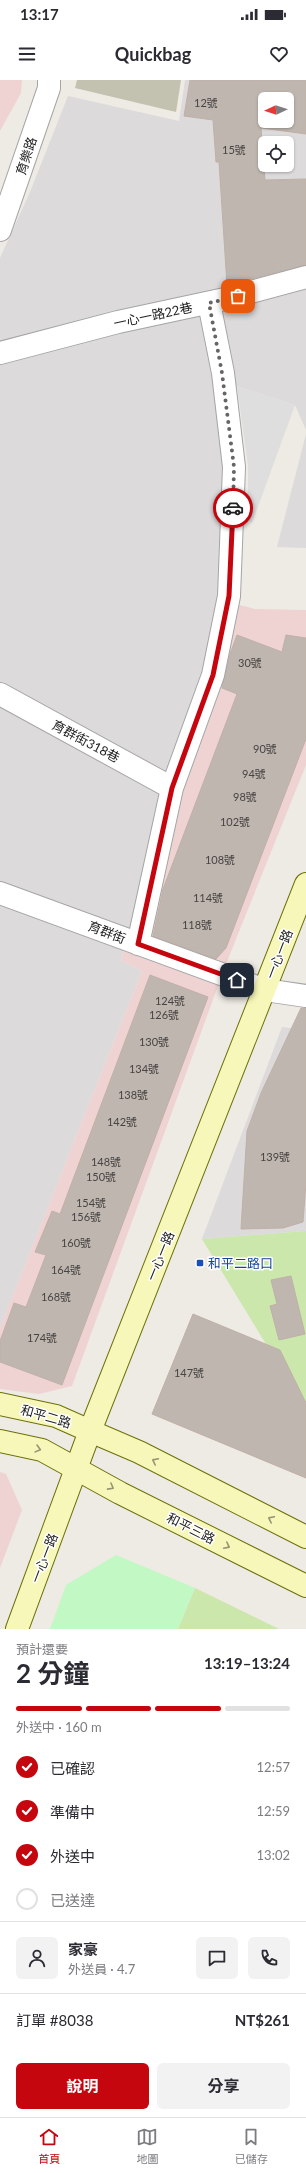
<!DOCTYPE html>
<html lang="zh-TW">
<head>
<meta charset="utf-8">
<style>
	:root { --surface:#fff; --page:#f2f2f3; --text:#2b2b33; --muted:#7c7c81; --line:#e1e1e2; --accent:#c5060f }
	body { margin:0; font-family:Lato,"Noto Sans TC",sans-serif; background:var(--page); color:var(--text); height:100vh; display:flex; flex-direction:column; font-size:15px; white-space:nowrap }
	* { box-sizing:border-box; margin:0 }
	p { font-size:13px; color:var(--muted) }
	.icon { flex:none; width:22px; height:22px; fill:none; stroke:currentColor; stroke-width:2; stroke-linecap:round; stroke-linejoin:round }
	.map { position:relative; height:1549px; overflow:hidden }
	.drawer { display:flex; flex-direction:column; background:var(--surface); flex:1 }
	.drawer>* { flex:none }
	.needle { width:26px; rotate:266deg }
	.controls { position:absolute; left:258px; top:12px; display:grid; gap:8px }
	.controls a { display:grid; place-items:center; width:36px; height:36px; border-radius:6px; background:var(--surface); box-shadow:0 1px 3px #0004; font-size:20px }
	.pin { position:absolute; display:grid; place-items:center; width:34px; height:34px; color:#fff; margin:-17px; border-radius:8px; box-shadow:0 2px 6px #0006 }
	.courier { position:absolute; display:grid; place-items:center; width:40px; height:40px; margin:-20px; border:3px solid #c5060f; border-radius:50%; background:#fff; color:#222; box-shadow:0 1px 5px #0007 }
	.head em { font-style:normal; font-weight:700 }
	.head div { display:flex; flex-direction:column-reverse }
	.head { display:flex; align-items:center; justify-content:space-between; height:68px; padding:0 16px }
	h1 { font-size:26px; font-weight:700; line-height:30px }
	.bar { display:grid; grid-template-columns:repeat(4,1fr); gap:6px 4px; align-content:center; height:48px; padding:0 16px }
	.bar i { height:5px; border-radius:3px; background:var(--line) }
	.bar .active { background:var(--accent) }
	.bar p { grid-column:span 4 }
	.line { display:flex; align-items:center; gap:10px; padding:0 16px; border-top:1px solid var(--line) }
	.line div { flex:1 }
	.round { display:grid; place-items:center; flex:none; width:42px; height:42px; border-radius:6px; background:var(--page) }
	ol { padding:0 16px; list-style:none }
	li { display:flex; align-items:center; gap:12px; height:44px }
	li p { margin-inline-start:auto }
	li .icon { padding:4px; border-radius:50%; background:var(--accent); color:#fff; stroke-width:4 }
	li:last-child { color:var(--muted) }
	li i { width:22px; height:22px; border:2px solid var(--line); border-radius:50% }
	.action { display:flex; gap:8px; margin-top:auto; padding:8px 16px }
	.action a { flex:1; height:46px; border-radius:6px; background:var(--accent); color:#fff; font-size:16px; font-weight:700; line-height:46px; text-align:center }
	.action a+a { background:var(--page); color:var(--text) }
	.status { display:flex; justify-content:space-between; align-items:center; height:28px; padding:0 20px; background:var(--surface); direction:ltr }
	.status svg { height:11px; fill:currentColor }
	header { display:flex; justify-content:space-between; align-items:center; height:52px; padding:0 16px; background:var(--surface); font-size:18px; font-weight:700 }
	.dock { display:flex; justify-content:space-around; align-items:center; height:56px; border-top:1px solid var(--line); background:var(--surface); font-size:11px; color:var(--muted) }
	.dock a { display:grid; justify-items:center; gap:2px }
	.dock .active { color:var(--accent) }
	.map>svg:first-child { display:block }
	.residential { fill:#dcdadb; fill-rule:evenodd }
	.commercial { fill:#efd3d3 }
	.construction { fill:#c3c2b0 }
	.grass { fill:#cbe7ab }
	.park { fill:#c2f8c3 }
	.parking { fill:#dedede }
	.building { fill:#bfb6b0; stroke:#c0b0a7; fill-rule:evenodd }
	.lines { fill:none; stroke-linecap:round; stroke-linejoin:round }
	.street-casing { stroke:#a5a5a5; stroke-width:24 }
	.secondary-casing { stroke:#6b7108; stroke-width:24 }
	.street { stroke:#fff; stroke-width:22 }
	.secondary { stroke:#f7f7b9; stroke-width:22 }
	.oneway { stroke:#959573 }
	.done { stroke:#676563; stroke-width:4; stroke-dasharray:0 7.2 }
	.route { stroke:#c5060f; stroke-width:5 }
	.transit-dot { fill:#1a4fb4; stroke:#fff; stroke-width:1.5 }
	.labels { text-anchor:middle; stroke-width:3; stroke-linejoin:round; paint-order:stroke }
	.number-label { font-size:11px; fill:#464442 }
	.street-label { font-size:13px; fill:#1e1e1e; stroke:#fff }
	.transit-label { font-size:13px; fill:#164399; stroke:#fff; text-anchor:start }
</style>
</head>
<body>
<div class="status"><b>13:17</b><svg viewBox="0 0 49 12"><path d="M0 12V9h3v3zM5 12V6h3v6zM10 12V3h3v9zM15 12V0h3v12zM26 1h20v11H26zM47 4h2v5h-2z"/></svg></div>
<header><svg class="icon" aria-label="menu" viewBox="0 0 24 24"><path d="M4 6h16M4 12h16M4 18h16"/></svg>Quickbag<svg class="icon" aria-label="heart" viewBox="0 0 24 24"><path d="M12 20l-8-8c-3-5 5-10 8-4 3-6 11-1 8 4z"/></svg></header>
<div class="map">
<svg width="306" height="1549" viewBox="0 0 306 1549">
	<rect width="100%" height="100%" fill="#eeeae4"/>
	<path class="residential" d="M 185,0 L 306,0 L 306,350 L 295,325 L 237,306 L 215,324 L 227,400 L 221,520 L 121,880 L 142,891 L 0,1248 L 0,178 L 30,112 L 68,16 L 179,41 ZM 265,19 L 287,19 L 287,41 L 265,41 ZM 265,63 L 287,63 L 287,85 L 265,85 Z
		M 306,354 L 306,468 L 277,467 Z
		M 282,947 L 306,950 L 306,1151 L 202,1159 Z"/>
	<path class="commercial" d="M 0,0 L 22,0 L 21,13 L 0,51 Z
		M 221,520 L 255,529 L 306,530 L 306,685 L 226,884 L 72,1306 L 39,1314 L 0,1309 L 0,1248 L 142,891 L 121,880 Z
		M 0,1392 L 6,1394 L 22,1430 L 0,1488 Z"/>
	<path class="construction" d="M 77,0 L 181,0 L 176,32 L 75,8 Z"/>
	<path class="grass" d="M 306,1151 L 306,1330 L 202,1159 Z
		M 195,1508 L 279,1549 L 178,1549 Z"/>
	<path class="park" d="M 116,1475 L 195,1508 L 178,1549 L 50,1549 L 66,1505 Z"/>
	<path class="parking" d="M 237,306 L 295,325 L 252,443 L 248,440 L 248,385 Z"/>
	<path class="building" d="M 190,0 L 306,0 L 306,54 L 261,48 L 265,100 L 306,99 L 306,185 L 227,205 L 219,82 L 216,82 L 213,40 L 184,36 ZM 265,19 L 287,19 L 287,41 L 265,41 Z
		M 237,555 L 282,572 L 286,555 L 306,558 L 306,659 L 226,868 L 216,879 L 153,856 L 163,809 L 237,614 L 222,608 L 230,574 Z
		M 150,895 L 208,917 L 62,1305 L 0,1282 L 0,1261 L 14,1223 L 26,1227 L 46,1175 L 35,1172 L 52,1131 L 60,1134 Z
		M 301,928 L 306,928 L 306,1103 L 303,1142 L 283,1148 L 241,1149 L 247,1051 L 261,1013 Z
		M 291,1196 L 305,1254 L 279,1260 L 270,1226 L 277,1224 L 271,1200 Z
		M 193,1234 L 280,1270 L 306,1323 L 306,1398 L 152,1334 Z"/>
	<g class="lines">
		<g class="street-casing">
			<path id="street" d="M 0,150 L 49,8 L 49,0
				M 0,273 L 118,242 L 225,219 L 306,197
				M 0,614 L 172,708
				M 0,813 L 265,910 L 306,916
				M 138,864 L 172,708 L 213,595 L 229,516 L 234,387 L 223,293 L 209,223"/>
		</g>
		<g class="secondary-casing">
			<path id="secondary" d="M 0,1324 L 56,1336 L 90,1351 L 139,1372 L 306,1457
				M 0,1361 L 42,1370 L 120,1413 L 306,1506
				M 17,1549 L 90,1351 L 306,804"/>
		</g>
		<use href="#street" class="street"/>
		<use href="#secondary" class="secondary"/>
	</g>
	<defs><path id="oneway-chevron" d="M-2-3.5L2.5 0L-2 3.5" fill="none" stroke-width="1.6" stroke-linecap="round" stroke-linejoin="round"/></defs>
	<g class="oneway">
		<use href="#oneway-chevron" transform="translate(38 1369) rotate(15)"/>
		<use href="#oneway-chevron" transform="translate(155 1381) rotate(-153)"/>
		<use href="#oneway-chevron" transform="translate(111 1407) rotate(29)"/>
		<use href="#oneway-chevron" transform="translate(271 1439) rotate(-153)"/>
		<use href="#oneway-chevron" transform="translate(227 1466) rotate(27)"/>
	</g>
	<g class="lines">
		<path class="done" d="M 233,428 L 234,387 L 222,293 L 209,223 L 238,216"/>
		<path class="route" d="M 233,428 L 229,516 L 213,595 L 172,708 L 138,864 L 237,900"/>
	</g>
	<rect class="transit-dot" x="196" y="1179" width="8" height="8" rx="2"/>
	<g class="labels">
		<g class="number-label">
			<text x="206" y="27">12號</text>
			<text x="234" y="74">15號</text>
			<text x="250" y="587">30號</text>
			<text x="265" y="673">90號</text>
			<text x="254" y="698">94號</text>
			<text x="245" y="721">98號</text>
			<text x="235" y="746">102號</text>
			<text x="220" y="784">108號</text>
			<text x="208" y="822">114號</text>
			<text x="197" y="849">118號</text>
			<text x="170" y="925">124號</text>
			<text x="164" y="939">126號</text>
			<text x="154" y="966">130號</text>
			<text x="144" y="993">134號</text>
			<text x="133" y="1019">138號</text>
			<text x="122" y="1046">142號</text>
			<text x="275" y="1081">139號</text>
			<text x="106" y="1086">148號</text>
			<text x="101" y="1101">150號</text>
			<text x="91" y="1127">154號</text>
			<text x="86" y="1141">156號</text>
			<text x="76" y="1167">160號</text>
			<text x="66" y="1194">164號</text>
			<text x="56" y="1221">168號</text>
			<text x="42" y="1262">174號</text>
			<text x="189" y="1297">147號</text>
		</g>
		<g class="street-label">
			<text transform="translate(26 76) rotate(-72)" y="5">育樂路</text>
			<text transform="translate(153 235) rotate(-12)" y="5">一心一路22巷</text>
			<text transform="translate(86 661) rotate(28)" y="5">育群街318巷</text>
			<text transform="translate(107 852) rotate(21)" y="5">育群街</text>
			<text transform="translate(279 874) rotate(-69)" y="5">一心一路</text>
			<text transform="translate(160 1176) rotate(-68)" y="5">一心一路</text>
			<text transform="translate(46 1336) rotate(16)" y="5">和平二路</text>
			<text transform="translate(191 1448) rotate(27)" y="5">和平三路</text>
			<text transform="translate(44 1478) rotate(-69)" y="5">一心一路</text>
		</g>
		<g class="transit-label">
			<text x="208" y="1188">和平二路口</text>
		</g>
	</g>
</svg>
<div class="controls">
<a><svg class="needle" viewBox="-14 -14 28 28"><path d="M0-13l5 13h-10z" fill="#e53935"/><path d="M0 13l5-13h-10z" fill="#7c7c81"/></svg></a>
<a><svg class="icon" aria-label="locate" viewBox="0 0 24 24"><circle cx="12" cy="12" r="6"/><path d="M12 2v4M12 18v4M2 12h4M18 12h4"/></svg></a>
</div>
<div class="pin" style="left:238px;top:216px;background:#ea580c"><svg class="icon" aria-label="bag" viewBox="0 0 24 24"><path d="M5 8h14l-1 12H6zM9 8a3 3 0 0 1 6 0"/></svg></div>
<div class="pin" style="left:237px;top:900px;background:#1f2937"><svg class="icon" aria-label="home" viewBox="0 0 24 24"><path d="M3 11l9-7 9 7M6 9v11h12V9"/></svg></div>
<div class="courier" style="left:233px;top:428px"><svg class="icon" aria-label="car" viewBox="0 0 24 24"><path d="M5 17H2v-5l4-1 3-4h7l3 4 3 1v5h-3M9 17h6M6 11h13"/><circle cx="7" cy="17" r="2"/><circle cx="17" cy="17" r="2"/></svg></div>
</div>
<section class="drawer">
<div class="head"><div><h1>2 分鐘</h1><p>預計還要</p></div><em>13:19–13:24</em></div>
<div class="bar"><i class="active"></i><i class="active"></i><i class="active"></i><i></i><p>外送中 · 160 m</p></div>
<ol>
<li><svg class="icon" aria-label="check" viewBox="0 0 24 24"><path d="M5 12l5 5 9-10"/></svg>已確認<p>12:57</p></li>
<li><svg class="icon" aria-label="check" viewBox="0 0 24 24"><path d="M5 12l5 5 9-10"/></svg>準備中<p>12:59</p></li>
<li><svg class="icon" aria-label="check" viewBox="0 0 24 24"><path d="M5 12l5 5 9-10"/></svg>外送中<p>13:02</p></li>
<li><i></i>已送達</li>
</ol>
<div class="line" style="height:72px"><a class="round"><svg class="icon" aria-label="person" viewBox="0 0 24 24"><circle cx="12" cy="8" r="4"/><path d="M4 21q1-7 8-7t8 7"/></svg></a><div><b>家豪</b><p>外送員 · 4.7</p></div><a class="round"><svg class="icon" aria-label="chat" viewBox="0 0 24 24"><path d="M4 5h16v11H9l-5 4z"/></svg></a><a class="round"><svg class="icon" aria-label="phone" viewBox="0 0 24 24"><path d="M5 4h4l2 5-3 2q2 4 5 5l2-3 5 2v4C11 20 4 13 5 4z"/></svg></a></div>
<div class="line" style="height:52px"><div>訂單 #8038</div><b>NT$261</b></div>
<div class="action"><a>說明</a><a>分享</a></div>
</section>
<nav class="dock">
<a class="active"><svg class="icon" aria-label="home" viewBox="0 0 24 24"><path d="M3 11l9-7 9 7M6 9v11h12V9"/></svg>首頁</a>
<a><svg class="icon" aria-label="map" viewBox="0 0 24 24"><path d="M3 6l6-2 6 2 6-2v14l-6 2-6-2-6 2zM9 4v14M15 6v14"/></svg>地圖</a>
<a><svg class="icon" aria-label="saved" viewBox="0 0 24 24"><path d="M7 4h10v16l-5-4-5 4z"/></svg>已儲存</a>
</nav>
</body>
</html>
